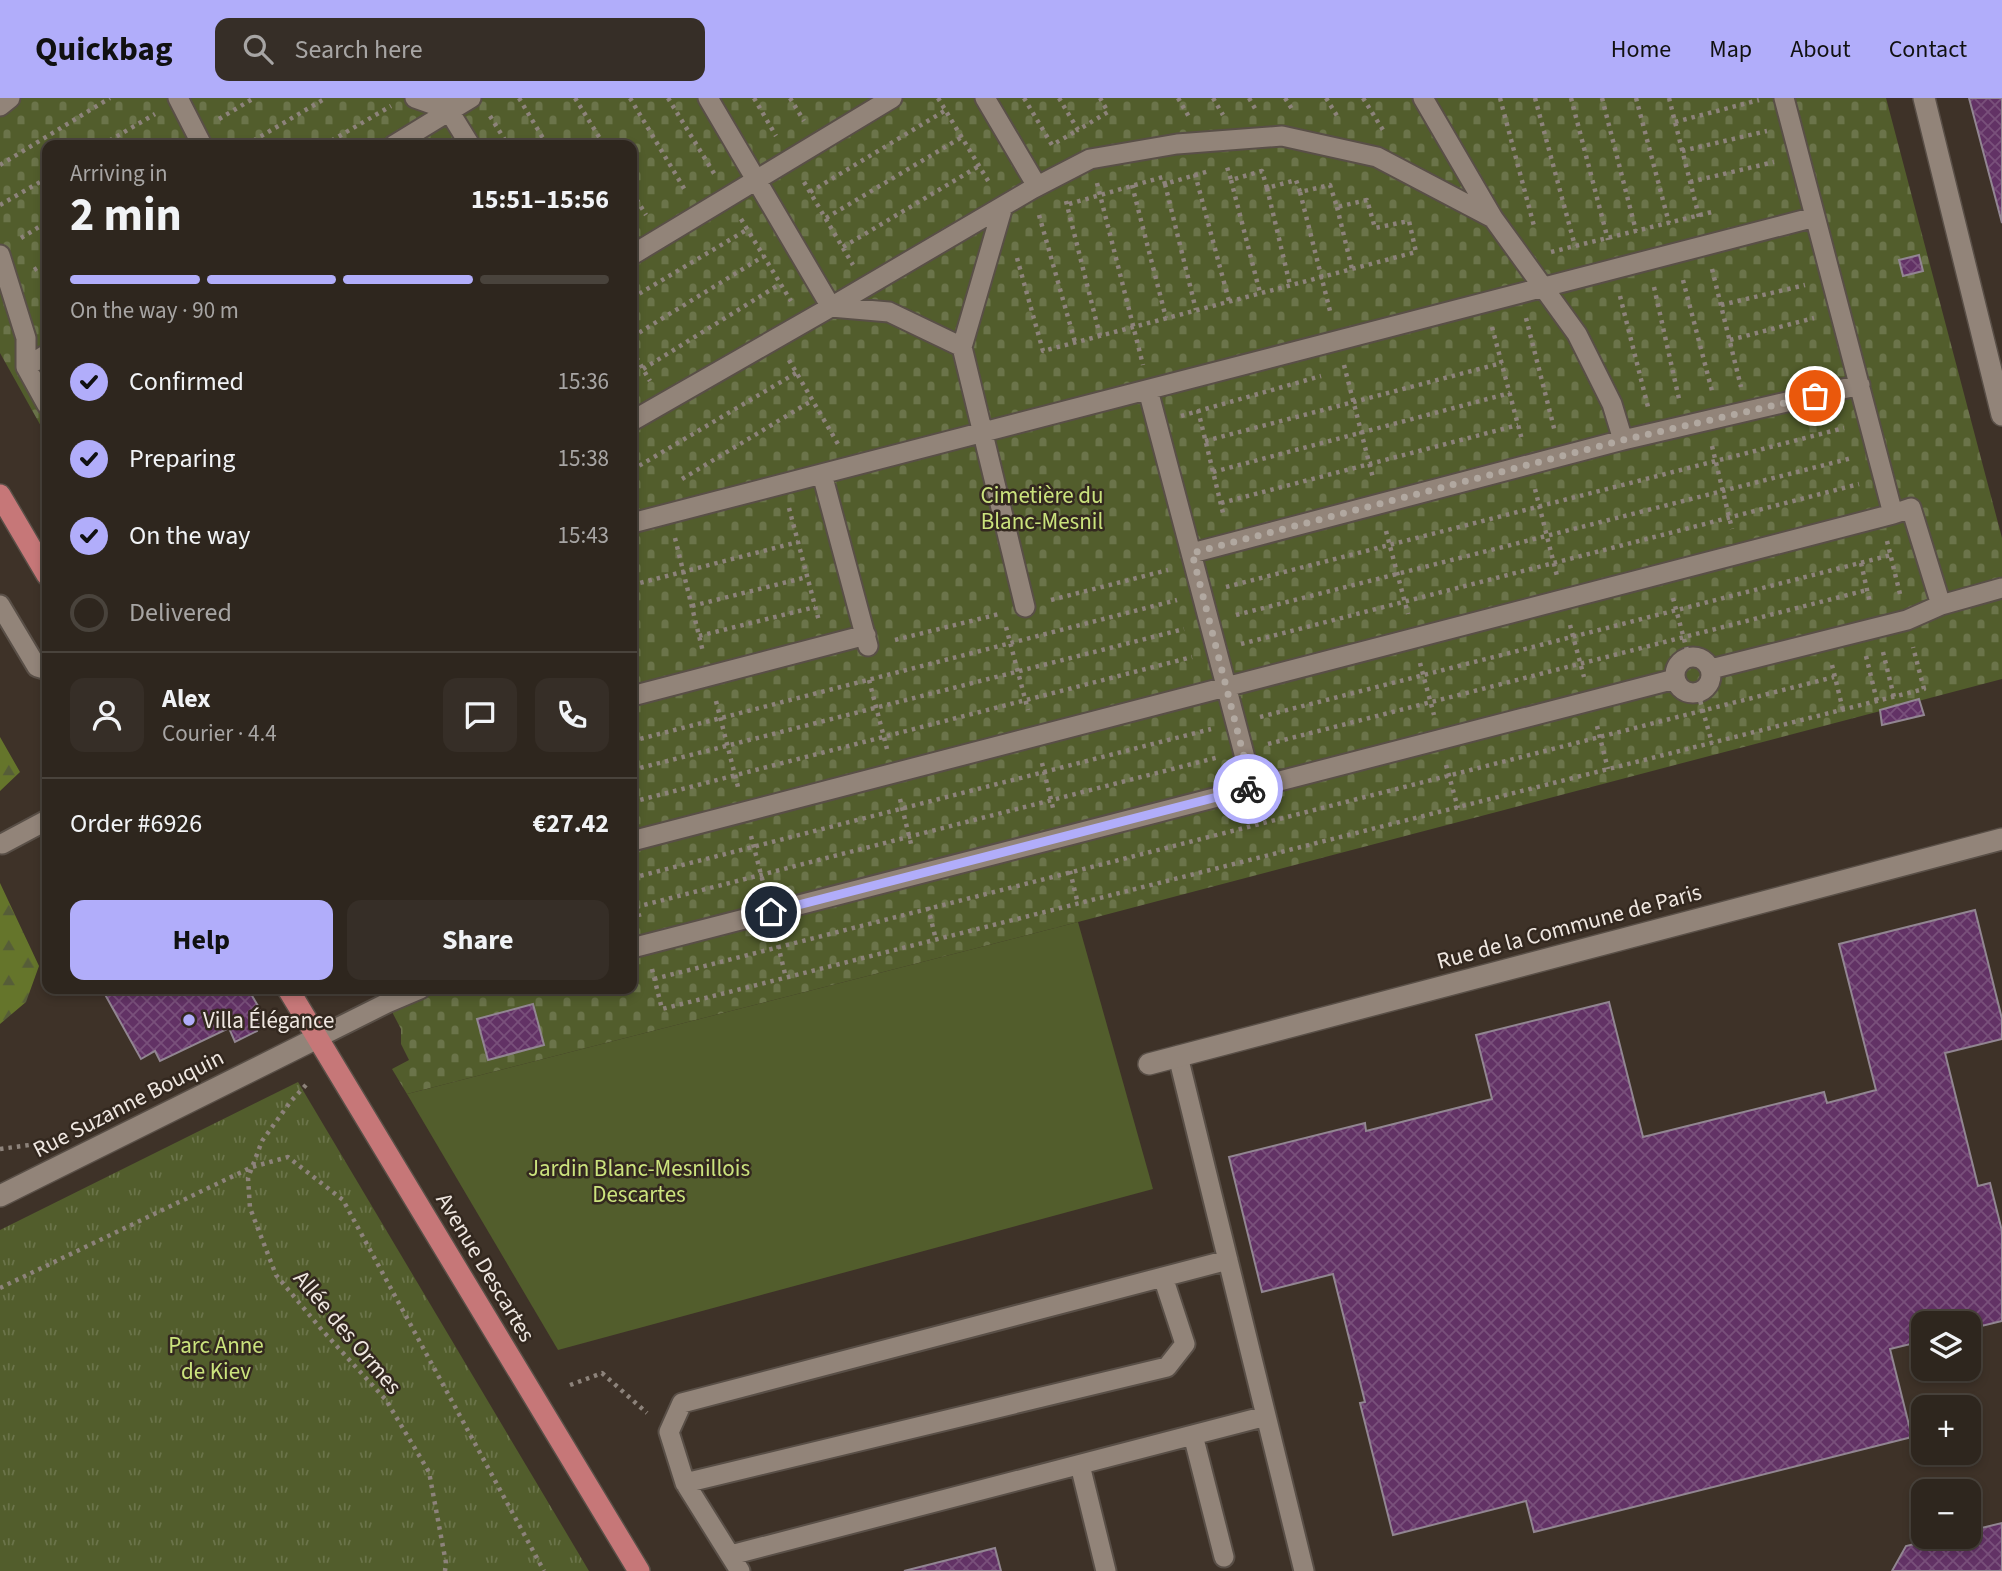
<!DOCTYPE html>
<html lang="en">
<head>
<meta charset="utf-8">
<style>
	:root { --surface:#2e261e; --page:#362e27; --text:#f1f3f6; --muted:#a7a5a4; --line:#49433c; --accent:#b1adfa }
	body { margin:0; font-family:"Source Sans 3",sans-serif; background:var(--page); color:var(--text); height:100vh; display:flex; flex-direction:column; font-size:26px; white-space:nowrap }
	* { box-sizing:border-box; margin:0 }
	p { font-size:23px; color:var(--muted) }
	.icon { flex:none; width:38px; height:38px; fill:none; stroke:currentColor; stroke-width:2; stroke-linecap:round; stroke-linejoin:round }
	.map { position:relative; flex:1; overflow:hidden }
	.details { position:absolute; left:42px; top:42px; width:595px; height:854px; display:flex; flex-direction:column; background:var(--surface); border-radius:14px; box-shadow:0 4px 10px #0003,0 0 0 2px var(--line) }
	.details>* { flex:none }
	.tools { position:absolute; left:1911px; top:1213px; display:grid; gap:14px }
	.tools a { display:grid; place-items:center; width:70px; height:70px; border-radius:14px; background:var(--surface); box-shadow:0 4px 10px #0003,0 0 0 2px var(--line); font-size:35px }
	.pin { position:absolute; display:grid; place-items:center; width:60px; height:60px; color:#fff; margin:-30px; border:4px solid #fff; border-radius:50%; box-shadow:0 2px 7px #0007 }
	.courier { position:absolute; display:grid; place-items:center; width:70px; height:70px; margin:-35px; border:5px solid #b1adfa; border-radius:50%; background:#fff; color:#222; box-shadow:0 2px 9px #0007 }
	.head em { font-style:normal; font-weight:700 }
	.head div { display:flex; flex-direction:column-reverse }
	.head { display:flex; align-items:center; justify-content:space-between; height:119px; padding:0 28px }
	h1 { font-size:46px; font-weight:700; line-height:52px }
	.bar { display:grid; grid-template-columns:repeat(4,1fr); gap:10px 7px; align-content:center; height:84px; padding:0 28px }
	.bar i { height:9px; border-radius:5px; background:var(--line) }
	.bar .on { background:var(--accent) }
	.bar p { grid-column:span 4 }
	.line { display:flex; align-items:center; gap:18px; padding:0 28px; border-top:2px solid var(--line) }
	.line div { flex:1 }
	.round { display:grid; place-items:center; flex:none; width:74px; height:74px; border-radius:14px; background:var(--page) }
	ol { padding:0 28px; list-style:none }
	li { display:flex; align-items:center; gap:21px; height:77px }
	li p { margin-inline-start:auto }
	li .icon { padding:7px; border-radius:50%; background:var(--accent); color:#111; stroke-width:4 }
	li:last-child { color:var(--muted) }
	li i { width:38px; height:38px; border:4px solid var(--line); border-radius:50% }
	.button { display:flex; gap:14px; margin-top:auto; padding:14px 28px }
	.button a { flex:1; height:80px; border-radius:14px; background:var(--accent); color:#111; font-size:28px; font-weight:700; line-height:80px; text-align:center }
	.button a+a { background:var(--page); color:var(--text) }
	header { display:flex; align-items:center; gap:42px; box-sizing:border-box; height:98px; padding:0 35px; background:var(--accent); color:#111 }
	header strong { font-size:33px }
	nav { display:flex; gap:38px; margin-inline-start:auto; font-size:24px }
	.search { width:490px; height:63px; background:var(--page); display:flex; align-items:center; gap:18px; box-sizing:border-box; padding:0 24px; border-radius:14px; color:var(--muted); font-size:26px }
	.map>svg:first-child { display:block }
	.grass { fill:url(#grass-tufts) }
	.forest { fill:url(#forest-firs) }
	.cemetery { fill:url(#cemetery-stones) }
	.garden { fill:#525d2c }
	.building { fill:url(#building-cross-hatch); stroke:#928692; stroke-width:2 }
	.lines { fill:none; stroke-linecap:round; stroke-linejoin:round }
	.service-casing { stroke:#594f47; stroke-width:23 }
	.minor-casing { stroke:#594f47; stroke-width:24 }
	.primary-casing { stroke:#594f47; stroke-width:24 }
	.path { stroke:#8d837b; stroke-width:4.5; stroke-dasharray:3.5 5; stroke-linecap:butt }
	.service { stroke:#928479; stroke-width:19 }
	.minor { stroke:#928479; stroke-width:21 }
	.primary { stroke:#c67778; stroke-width:21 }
	.done { stroke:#b1a8a0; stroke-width:7; stroke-dasharray:0 12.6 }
	.route { stroke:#b1adfa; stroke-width:9 }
	.poi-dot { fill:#b1adfa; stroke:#33281f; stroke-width:2.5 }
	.labels { text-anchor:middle; stroke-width:5; stroke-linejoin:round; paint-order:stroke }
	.park-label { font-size:23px; fill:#cbe37d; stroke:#33281f }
	.street-label { font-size:23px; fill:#efe7e1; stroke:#33281f }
	.poi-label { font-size:23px; fill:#efe7e1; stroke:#33281f; text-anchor:start }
</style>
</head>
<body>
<header>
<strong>Quickbag</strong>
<div class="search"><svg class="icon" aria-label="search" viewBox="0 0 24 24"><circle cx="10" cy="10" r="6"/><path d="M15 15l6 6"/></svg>Search here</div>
<nav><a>Home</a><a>Map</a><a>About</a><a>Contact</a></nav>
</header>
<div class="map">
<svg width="2002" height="1473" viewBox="0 0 2002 1473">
	<defs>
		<pattern id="grass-tufts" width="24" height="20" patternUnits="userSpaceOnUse" patternTransform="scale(1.75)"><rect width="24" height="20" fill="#525d2c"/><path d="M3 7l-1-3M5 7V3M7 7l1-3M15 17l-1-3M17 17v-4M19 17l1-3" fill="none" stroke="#6b744a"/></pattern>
		<pattern id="forest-firs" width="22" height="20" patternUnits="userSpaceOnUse" patternTransform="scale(1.75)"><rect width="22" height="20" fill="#65752b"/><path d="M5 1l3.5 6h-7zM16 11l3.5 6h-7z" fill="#565d38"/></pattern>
		<pattern id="cemetery-stones" width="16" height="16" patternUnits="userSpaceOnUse" patternTransform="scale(1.75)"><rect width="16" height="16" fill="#525d2c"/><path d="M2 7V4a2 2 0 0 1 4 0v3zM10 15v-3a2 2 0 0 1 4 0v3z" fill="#6b744a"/></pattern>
		<pattern id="building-cross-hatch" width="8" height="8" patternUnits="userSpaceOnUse" patternTransform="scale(1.75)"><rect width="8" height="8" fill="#623265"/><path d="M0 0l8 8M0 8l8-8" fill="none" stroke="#79507b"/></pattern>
	</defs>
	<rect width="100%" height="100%" fill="#3e3228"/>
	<path class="grass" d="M 298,984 L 589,1473 L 0,1473 L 0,1132 Z"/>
	<path class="forest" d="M 0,639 L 20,674 L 0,693 Z
		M 0,785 L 39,868 L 26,904 L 0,926 Z"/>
	<path class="cemetery" d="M 0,0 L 1886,0 L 2002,440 L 2002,581 L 1078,824 L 407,996 L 392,971 L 409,962 L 401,946 L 401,931 L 380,891 L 632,891 L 632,47 L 47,47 L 47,339 L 0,255 Z"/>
	<path class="garden" d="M 1078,824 L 1153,1091 L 558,1252 L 407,996 Z"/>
	<path class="building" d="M 1969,0 L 2002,0 L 2002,125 Z
		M 1919,157 L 1923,173 L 1903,178 L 1899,162 Z
		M 1919,601 L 1924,617 L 1882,627 L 1880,612 Z
		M 1975,812 L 2002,921 L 2002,941 L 1945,955 L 1978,1088 L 1990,1085 L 2002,1133 L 2002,1223 L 1969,1231 L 1969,1225 L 1923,1225 L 1923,1243 L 1890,1251 L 1912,1339 L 1534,1434 L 1526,1403 L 1393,1437 L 1360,1305 L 1365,1304 L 1333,1176 L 1262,1194 L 1229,1059 L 1365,1025 L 1366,1033 L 1492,1001 L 1476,937 L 1609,904 L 1643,1039 L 1824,994 L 1827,1005 L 1876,992 L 1839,846 Z
		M 102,891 L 248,891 L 261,913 L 257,933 L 235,944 L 229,930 L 160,963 L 155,953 L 141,961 Z
		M 533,906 L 544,947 L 488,962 L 477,921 Z
		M 2002,1425 L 2002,1473 L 1892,1473 L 1906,1448 L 1946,1438 L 1969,1438 L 1969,1433 Z
		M 995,1450 L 1001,1473 L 904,1473 Z"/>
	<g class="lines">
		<g class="service-casing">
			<path id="service" d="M 178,0 L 202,47
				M 415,0 L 449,12
				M 441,0 L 470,47
				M 708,0 L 831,209 L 889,214 L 962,249
				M 985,0 L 1037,88
				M 1423,0 L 1493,120
				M 1784,0 L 1893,416 L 1911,410 L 1941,507 L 2002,490
				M 0,8 L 10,0
				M 394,47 L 471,0
				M 1003,108 L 962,249 L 1025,509
				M 0,157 L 26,240 L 26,269 L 47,307
				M 632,157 L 892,0
				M 26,269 L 47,256
				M 1148,292 L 1253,690
				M 632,323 L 831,209 L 1032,91 L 1090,61 L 1177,46 L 1282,38 L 1377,59 L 1493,120 L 1577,236 L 1612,306 L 1623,342
				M 822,376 L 868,548
				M 632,425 L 1815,119
				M 1192,455 L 1623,342 L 1860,287
				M 0,507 L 37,569 L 47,572
				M1675 577a18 18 0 1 1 36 0a18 18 0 1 1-36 0Z
				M 1711,571 L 1907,522 L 1941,507
				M 632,598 L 866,537
				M 632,743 L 1893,416
				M 2,746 L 47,722
				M 632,850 L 1675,581
				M 317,940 L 387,905 L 420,891
				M 1178,958 L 1304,1473
				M 1193,1337 L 1224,1459
				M 1080,1367 L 1106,1473
				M 685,1385 L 1167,1269 L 1185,1246 L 1163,1179
				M 731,1457 L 1266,1318
				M 740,1473 L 685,1385 L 669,1334 L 682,1305 L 1228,1162"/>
		</g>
		<g class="minor-casing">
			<path id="minor" d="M 1924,0 L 2002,317
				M 1149,966 L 2002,741
				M 0,1098 L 317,940"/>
		</g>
		<g class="primary-casing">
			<path id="primary" d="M 0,397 L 47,477
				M 288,891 L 639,1473"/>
		</g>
		<path class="path" d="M 519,0 L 547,47
			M 575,0 L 604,47
			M 630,0 L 685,92
			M 668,0 L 715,77
			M 754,0 L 776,38
			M 790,0 L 804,23
			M 938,0 L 990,86
			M 1024,0 L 1052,47 L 1078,32
			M 1059,0 L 1078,32 L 1108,14 L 1100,0
			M 1178,0 L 1189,19
			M 1213,0 L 1223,17
			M 1249,0 L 1257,14
			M 1285,0 L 1292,11
			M 1326,0 L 1339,21
			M 1363,0 L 1383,32
			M 1500,0 L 1534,128
			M 1535,0 L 1575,148
			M 1571,0 L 1608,142
			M 1602,0 L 1636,133
			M 1636,0 L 1669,125
			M 1669,0 L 1699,119
			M 490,18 L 508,47
			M 219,21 L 254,0
			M 1675,24 L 1759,2
			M 102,47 L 155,16
			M 246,47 L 326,0
			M 324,47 L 391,8
			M 1682,53 L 1767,33
			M 0,67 L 110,0
			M 1195,76 L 1229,203
			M 1231,82 L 1260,195
			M 804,84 L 853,167
			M 1690,84 L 1774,64
			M 1097,85 L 1143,267
			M 1165,86 L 1196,212
			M 1132,87 L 1166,220
			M 1267,90 L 1290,187
			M 632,94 L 646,117
			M 810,94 L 946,12
			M 1300,94 L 1331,217
			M 1066,103 L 1100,238
			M 1069,106 L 1163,79 L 1165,86 L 1209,73
			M 0,107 L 47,80
			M 1337,109 L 1352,171
			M 1039,117 L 1075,244
			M 826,120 L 962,39
			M 741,121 L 791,203
			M 21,140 L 47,124
			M 843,149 L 979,68
			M 1551,154 L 1716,113
			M 1017,160 L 1043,253 L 1416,154 L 1409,123 L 1375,130 L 1367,102 L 1337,109 L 1330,87 L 1300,94 L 1296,82 L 1267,90 L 1262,73 L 1231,82 L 1227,69
			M 1712,171 L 1741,289
			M 34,172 L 47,164
			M 1683,182 L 1712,293
			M 1654,189 L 1679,301
			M 1620,198 L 1648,309
			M 632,200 L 748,131
			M 1721,207 L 1805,187
			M 1526,220 L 1555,334
			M 1492,229 L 1522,342
			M 632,239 L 764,158
			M 1730,242 L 1814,220
			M 632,252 L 650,283
			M 789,262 L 838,346
			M 1344,267 L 1373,380
			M 643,271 L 780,186
			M 1198,312 L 1224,419
			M 1181,318 L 1321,278
			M 1205,343 L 1502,265
			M 1712,348 L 1732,431
			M 632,372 L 796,275
			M 1213,374 L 1510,295
			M 682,381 L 813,302
			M 1535,391 L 1557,478
			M 1221,405 L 1518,327
			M 789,410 L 819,523
			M 1386,433 L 1408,516
			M 675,440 L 703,554
			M 1887,443 L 1900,496
			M 1861,465 L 1870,505
			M 632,487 L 798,444
			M 1226,489 L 1844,330
			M 1673,500 L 1688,556
			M 1051,502 L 1168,472
			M 692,508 L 807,479
			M 1236,517 L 1852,360
			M 1570,527 L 1584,579
			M 1006,529 L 1028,612
			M 699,538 L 815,509
			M 895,542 L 999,516
			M 1241,546 L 1859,386
			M 1883,554 L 1894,599
			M 1866,558 L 1877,603
			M 1420,565 L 1434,617
			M 1832,567 L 1843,612
			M 869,582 L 887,651
			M 1698,595 L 1712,645
			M 716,603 L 738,689
			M 1260,619 L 1891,457
			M 1597,628 L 1608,671
			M 632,643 L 1177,502
			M 1268,646 L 1867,492
			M 1042,665 L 1054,714
			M 1446,667 L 1458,710
			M 632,672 L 1184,531
			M 900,701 L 912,750
			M 632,704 L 1192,559
			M 751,738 L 764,788
			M 1070,773 L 1078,806
			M 632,780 L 1211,631
			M 632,791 L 640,821
			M 636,809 L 1219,659
			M 928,809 L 936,842
			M 778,847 L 786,880
			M 652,871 L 662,911 L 1924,591 L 1913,549
			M 654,881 L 1834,579
			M 306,987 L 291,1003 L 262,1043 L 248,1080 L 250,1110 L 276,1177 L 322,1232 L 386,1302 L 429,1374 L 446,1465 L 445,1473
			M 0,1051 L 37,1046
			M 0,1190 L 252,1069 L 288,1059 L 343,1102 L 544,1473
			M 570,1287 L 602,1275 L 647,1315"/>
		<use href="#service" class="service"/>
		<use href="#minor" class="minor"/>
		<use href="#primary" class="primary"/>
	</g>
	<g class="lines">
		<path class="done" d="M 1248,691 L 1252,690 L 1192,455 L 1623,342 L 1815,298"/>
		<path class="route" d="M 771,814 L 1248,691"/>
	</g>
	<circle class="poi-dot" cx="189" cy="922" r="7"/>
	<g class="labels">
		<g class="park-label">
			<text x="1042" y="405">Cimetière du<tspan x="1042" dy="26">Blanc-Mesnil</tspan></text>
			<text x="639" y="1078">Jardin Blanc-Mesnillois<tspan x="639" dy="26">Descartes</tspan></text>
			<text x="216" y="1255">Parc Anne<tspan x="216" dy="26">de Kiev</tspan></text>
		</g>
		<g class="street-label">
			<text transform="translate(1569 828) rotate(-15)" y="8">Rue de la Commune de Paris</text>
			<text transform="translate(128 1005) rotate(-27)" y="8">Rue Suzanne Bouquin</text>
			<text transform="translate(486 1169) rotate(59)" y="8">Avenue Descartes</text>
			<text transform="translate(348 1234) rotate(50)" y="8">Allée des Ormes</text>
		</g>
		<g class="poi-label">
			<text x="203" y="930">Villa Élégance</text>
		</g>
	</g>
</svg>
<div class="tools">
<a><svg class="icon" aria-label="layers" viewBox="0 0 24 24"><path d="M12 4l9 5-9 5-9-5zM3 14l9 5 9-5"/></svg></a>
<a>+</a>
<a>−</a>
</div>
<div class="pin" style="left:1815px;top:298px;background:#ea580c"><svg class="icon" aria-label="bag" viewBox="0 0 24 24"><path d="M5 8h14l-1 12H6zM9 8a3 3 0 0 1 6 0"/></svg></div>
<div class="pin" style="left:771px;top:814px;background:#1f2937"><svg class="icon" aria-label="home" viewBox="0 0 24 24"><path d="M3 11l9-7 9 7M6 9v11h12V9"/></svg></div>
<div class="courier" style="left:1248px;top:691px"><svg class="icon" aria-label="bike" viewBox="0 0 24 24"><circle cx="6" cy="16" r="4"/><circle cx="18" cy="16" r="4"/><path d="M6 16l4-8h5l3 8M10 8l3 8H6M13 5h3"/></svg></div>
<section class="details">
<div class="head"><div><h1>2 min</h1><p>Arriving in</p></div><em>15:51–15:56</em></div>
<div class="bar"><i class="on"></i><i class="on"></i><i class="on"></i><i></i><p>On the way · 90 m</p></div>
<ol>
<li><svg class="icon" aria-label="check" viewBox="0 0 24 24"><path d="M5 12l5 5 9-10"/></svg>Confirmed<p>15:36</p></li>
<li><svg class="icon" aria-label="check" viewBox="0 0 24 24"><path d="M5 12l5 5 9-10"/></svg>Preparing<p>15:38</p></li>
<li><svg class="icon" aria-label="check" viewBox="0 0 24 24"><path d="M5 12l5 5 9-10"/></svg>On the way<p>15:43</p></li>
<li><i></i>Delivered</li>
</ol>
<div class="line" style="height:126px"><a class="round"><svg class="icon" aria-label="person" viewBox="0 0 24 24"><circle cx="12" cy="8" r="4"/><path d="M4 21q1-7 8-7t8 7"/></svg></a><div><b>Alex</b><p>Courier · 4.4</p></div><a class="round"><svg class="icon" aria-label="chat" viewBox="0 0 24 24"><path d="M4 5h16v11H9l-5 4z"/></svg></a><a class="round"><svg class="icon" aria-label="phone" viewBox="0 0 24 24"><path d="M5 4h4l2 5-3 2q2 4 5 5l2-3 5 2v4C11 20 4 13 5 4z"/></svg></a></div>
<div class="line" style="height:91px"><div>Order #6926</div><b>€27.42</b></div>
<div class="button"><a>Help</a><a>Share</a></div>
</section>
</div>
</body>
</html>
